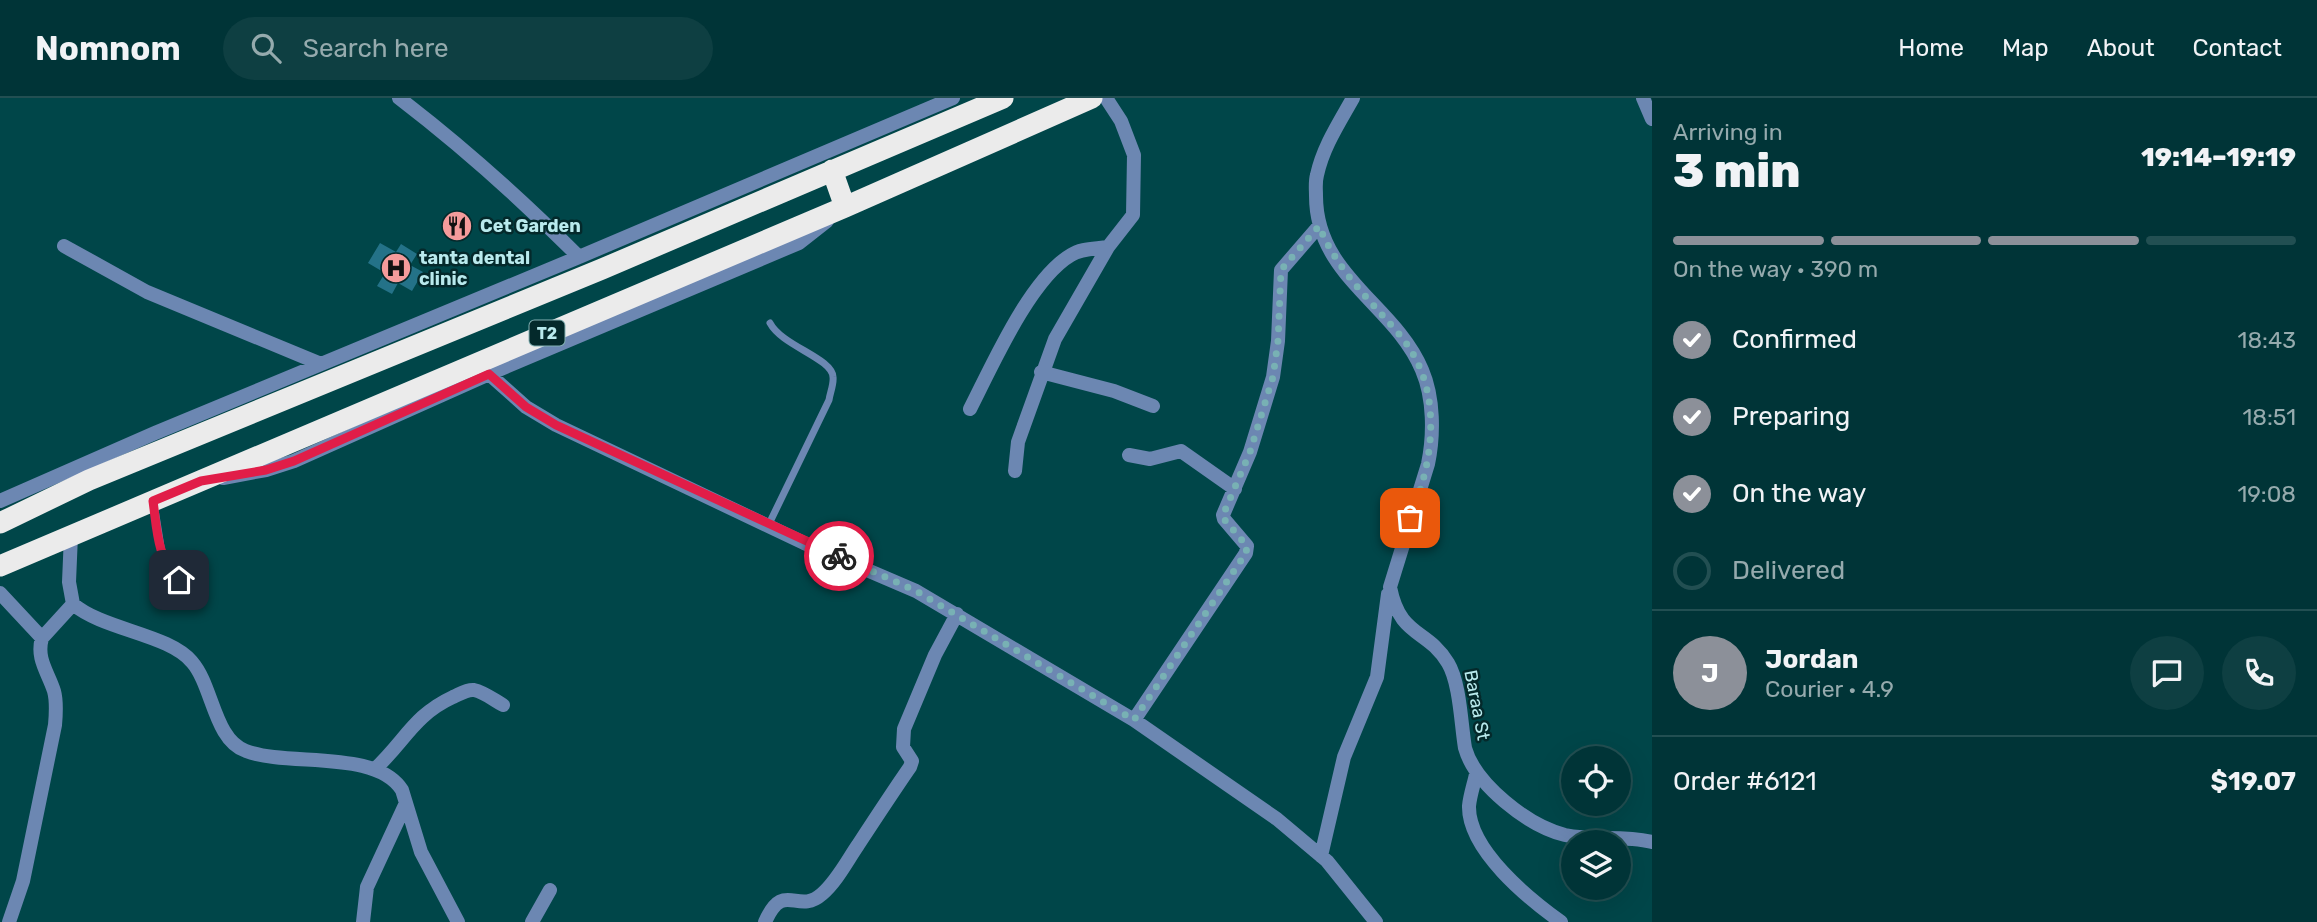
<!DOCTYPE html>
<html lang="en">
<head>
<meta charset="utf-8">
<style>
	:root { --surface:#003437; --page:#0e3f42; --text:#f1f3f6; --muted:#95aaad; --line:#224f52; --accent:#8c9099 }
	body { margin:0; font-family:Rubik,sans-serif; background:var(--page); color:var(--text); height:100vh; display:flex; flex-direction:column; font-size:26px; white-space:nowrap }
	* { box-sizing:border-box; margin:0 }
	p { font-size:23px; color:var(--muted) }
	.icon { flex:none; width:38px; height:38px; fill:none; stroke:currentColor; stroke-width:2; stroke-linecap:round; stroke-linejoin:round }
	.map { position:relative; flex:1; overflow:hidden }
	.drawer { display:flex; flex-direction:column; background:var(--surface); width:665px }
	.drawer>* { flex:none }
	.buttons { position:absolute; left:1561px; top:648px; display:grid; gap:14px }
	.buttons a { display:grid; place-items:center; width:70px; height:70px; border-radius:50%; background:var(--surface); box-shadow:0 7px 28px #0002,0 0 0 2px var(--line); font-size:35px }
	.pin { position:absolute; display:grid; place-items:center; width:60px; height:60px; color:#fff; margin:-30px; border-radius:14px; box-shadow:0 4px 10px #0006 }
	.courier { position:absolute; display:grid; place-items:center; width:70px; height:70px; margin:-35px; border:5px solid #e11d48; border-radius:50%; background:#fff; color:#222; box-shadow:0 2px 9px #0007 }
	.headline em { font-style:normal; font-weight:800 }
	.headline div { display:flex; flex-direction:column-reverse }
	.headline { display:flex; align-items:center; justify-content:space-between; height:119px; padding:0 21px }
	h1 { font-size:46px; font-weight:800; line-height:52px }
	.bar { display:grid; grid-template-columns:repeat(4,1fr); gap:10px 7px; align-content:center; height:84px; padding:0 21px }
	.bar i { height:9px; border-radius:5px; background:var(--line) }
	.bar .current { background:var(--accent) }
	.bar p { grid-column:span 4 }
	.line { display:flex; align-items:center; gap:18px; padding:0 21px; border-top:2px solid var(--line) }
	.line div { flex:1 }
	.round { display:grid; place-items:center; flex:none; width:74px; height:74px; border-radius:37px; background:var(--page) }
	ol { padding:0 21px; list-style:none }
	li { display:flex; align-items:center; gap:21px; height:77px }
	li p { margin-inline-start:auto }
	li .icon { padding:7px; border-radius:50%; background:var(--accent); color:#fff; stroke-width:4 }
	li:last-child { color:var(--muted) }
	li i { width:38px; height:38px; border:4px solid var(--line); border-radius:50% }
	header { display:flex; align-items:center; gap:42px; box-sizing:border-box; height:98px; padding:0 35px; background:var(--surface); border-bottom:2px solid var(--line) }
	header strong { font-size:33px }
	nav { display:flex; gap:38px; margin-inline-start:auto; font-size:24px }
	.search { width:490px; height:63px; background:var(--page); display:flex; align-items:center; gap:18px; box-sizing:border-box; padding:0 24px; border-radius:38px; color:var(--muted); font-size:26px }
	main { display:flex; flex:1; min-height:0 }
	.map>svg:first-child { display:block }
	.building { fill:#247288 }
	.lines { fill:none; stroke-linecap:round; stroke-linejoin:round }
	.lane { stroke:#6c87b2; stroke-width:7 }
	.street { stroke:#6c87b2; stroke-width:14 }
	.highway { stroke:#ebebeb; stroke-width:21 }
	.done { stroke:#78b1b4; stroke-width:7; stroke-dasharray:0 12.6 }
	.route { stroke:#e11d48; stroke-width:9 }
	.labels { text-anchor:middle; stroke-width:5; stroke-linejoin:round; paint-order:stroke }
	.shield { fill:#04292b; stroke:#83b0b3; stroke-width:2 }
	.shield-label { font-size:16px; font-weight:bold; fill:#b9eaed }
	.poi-label { font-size:18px; font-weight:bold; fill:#b9eaed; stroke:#04292b; text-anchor:start }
	.street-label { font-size:18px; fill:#b9eaed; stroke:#04292b }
</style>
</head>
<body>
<header>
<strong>Nomnom</strong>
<div class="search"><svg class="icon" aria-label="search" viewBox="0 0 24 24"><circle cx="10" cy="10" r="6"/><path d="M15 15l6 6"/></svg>Search here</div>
<nav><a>Home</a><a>Map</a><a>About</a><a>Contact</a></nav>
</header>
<main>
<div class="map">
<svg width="1652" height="824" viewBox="0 0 1652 824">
	<rect width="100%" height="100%" fill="#004649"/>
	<path class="building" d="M 380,145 L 396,154 L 401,146 L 417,156 L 410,167 L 423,174 L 412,193 L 398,185 L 392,196 L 377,188 L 385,175 L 368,165 Z"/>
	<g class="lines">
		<path class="lane" d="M 154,405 L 163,461 L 169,472 L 189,492
			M 768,428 L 829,302 C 830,295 834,286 833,279 C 832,260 782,248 770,225"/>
		<path class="street" d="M 399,0 C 463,49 522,102 579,159
			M 1353,0 C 1339,25 1323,49 1317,77 C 1315,84 1316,91 1316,98 C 1316,178 1395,207 1422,272 C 1434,300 1434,337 1428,366 L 1390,489 C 1400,540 1427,530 1448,565 C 1460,585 1461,626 1465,650 C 1475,686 1528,728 1565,737 C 1593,743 1623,737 1652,744
			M 1643,0 L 1652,21
			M 64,148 L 147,194 L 321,266
			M 1041,274 L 1114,293 L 1153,308
			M 489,276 L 526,309 L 556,327 L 804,445 L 916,493 L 1134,622 L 1277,721 L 1327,763 L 1376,824
			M 970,311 C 992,268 1030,181 1071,157 C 1081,150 1095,151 1108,149
			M 1129,357 L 1150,361 L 1181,353 L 1235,391
			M 1015,373 L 1018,344 L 1055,241 L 1108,149 L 1133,117 L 1134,57 L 1121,23 L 1106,0
			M 223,380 L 266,372 L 294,363 L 489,276 L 799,145 L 827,123
			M 0,403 L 155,335 L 579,159 L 953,0
			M 71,437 L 69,484 L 73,506 C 103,532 169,536 192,564 C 213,588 214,642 246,653 C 289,669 376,651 402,692 L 421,754 L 458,824
			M 0,495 L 42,540
			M 1134,622 L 1246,455 L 1247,448 L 1224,421 L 1223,417 L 1250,354 L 1273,279 L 1278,243 L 1281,172 L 1319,128
			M 375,671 C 405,643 414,617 453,599 C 460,596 467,591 474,592 C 484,594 494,602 503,607
			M 1476,676 C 1474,686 1470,697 1469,708 C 1468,752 1529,801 1561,824
			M 1321,758 L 1344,659 L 1377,579 L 1388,496
			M 9,824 L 23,783 L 55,627 C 56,616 57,604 54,593 C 48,574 36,561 42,540 L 73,506
			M 363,824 L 367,789 L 406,705
			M 532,824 L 550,792
			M 765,824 C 784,781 797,818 822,796 C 837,783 847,763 858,747 C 875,721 892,695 910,669 L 912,663 L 903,649 L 904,631 L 935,557 L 957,516"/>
		<path class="highway" d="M 832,72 L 845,109
			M 0,425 L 89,382 L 602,171 L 1003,0
			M 0,468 L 845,109 L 1092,0"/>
	</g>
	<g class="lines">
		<path class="done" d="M 839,458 L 916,493 L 1134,622 L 1246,455 L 1247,448 L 1224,421 L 1223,417 L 1250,354 L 1273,279 L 1278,243 L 1281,172 L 1319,128 C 1337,172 1369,201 1399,236 C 1444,289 1435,360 1410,420"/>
		<path class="route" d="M 179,482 C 157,461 157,431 153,403 L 201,383 L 266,372 L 294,363 L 489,276 L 526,309 L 556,327 L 839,458"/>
	</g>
	<defs>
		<g id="restaurant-disc" transform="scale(1.575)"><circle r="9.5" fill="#f59b9b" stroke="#04292b"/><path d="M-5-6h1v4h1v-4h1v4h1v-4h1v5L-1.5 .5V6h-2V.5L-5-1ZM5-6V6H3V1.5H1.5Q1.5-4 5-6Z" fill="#111"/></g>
		<g id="hospital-disc" transform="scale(1.575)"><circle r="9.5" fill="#f59b9b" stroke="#04292b"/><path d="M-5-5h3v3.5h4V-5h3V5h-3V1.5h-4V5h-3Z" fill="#111"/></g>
	</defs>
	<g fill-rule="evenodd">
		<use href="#restaurant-disc" x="457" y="128"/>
		<use href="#hospital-disc" x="396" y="170"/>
	</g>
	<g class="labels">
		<rect class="shield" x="529.5" y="222.5" width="35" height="25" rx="5"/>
		<g class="shield-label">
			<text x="547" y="241">T2</text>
		</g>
		<g class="poi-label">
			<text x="480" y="134">Cet Garden</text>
			<text x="419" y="166">tanta dental<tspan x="419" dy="21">clinic</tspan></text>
		</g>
		<g class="street-label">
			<text transform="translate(1477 607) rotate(79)" y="6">Baraa St</text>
		</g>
	</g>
</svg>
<div class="buttons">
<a><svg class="icon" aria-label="locate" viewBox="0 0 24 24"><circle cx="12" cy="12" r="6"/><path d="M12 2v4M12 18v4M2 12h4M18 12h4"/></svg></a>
<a><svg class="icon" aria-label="layers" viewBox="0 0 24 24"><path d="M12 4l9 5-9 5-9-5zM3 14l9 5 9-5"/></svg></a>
</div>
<div class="pin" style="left:1410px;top:420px;background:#ea580c"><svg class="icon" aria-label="bag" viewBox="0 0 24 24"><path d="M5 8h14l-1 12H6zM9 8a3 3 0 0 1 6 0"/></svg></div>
<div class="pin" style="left:179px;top:482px;background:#1f2937"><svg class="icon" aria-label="home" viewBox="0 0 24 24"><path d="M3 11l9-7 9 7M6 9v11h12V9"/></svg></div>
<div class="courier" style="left:839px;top:458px"><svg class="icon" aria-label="bike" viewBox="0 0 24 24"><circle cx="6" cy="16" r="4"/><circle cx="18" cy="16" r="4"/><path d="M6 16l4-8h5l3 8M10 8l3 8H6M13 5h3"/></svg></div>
</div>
<section class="drawer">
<div class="headline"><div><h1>3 min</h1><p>Arriving in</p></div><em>19:14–19:19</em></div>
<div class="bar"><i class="current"></i><i class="current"></i><i class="current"></i><i></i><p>On the way · 390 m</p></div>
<ol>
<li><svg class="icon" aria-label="check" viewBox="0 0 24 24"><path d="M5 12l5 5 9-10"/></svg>Confirmed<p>18:43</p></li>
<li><svg class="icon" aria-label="check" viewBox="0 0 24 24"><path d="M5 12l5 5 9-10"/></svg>Preparing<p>18:51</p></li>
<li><svg class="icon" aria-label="check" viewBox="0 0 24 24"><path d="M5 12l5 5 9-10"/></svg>On the way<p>19:08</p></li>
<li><i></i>Delivered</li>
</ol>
<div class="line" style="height:126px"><b class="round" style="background:var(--accent);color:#fff">J</b><div><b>Jordan</b><p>Courier · 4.9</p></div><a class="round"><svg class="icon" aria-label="chat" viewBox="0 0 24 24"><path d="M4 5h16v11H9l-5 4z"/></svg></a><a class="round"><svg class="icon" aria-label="phone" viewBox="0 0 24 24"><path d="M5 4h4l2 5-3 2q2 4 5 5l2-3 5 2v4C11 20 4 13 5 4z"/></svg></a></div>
<div class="line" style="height:91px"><div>Order #6121</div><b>$19.07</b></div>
</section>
</main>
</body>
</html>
